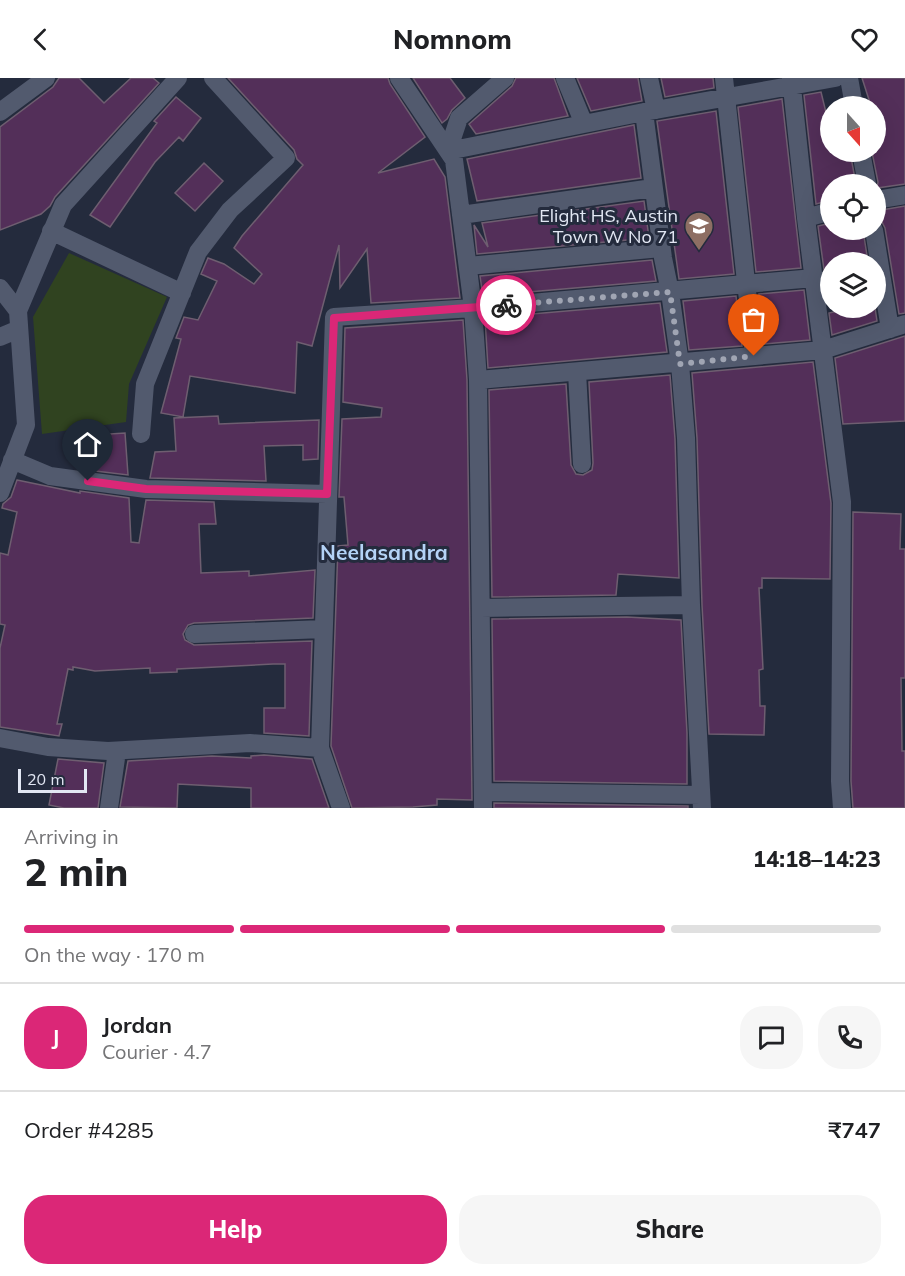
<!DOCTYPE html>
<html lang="en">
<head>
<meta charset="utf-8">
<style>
	:root { --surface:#fff; --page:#f6f6f6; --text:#202124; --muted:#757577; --line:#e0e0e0; --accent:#db2777 }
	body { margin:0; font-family:Mulish,sans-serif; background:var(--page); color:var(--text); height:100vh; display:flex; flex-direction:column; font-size:22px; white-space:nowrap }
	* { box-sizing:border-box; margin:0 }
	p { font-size:20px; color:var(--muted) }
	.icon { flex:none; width:33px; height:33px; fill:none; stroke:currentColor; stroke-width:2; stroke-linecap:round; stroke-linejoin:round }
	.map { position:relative; height:730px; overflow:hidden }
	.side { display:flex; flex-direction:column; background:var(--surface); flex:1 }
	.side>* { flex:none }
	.needle { width:39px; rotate:159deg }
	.buttons { position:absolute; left:820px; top:18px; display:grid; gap:12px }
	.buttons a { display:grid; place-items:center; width:66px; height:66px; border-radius:50%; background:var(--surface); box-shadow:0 6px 24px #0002; font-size:30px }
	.scale { position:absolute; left:18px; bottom:15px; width:69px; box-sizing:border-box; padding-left:6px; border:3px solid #e2e7f3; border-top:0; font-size:16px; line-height:21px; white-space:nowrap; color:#e2e7f3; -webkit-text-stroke:4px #242b3d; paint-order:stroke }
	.pin { position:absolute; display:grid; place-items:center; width:51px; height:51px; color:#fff; margin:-62px -26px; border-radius:50% 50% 50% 0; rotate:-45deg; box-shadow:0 0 6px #0007 }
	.pin .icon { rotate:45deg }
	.courier { position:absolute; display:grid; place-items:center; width:60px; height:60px; margin:-30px; border:4px solid #db2777; border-radius:50%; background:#fff; color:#222; box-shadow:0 2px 8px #0007 }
	.headline em { font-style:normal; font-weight:800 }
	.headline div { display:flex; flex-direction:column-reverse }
	.headline { display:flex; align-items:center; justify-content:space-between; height:102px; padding:0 24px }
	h1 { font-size:39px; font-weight:800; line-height:45px }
	.bar { display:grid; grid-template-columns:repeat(4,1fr); gap:9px 6px; align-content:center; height:72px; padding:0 24px }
	.bar i { height:8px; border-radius:4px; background:var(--line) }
	.bar .on { background:var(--accent) }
	.bar p { grid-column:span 4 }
	.line { display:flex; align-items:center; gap:15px; padding:0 24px; border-top:2px solid var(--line) }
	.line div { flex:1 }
	.round { display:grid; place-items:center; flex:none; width:63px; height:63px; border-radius:24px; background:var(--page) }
	.cta { display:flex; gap:12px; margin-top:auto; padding:12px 24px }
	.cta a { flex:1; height:69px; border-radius:24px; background:var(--accent); color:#fff; font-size:24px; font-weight:800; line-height:69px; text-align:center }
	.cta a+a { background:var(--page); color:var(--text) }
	header { display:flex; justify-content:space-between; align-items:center; height:78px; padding:0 24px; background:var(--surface); font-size:27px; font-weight:800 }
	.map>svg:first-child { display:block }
	.green { fill:#304320 }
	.building { fill:#532f59; stroke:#6e5e70; stroke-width:1.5 }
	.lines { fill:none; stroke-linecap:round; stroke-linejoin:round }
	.minor { stroke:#525a6e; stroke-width:18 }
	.done { stroke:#a0a5b3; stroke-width:6; stroke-dasharray:0 10.8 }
	.route { stroke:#db2777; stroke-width:8 }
	.labels { text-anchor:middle; stroke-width:6; stroke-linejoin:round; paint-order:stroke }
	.poi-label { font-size:18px; fill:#e2e7f3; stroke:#242b3d; text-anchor:end }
	.quarter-label { font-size:21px; font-weight:bold; fill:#b4d2f6; stroke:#242b3d }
</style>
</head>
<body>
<header><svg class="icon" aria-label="back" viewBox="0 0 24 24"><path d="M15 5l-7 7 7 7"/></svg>Nomnom<svg class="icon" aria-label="heart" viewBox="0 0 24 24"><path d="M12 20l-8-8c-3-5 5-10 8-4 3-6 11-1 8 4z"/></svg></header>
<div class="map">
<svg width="905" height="730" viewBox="0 0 905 730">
	<rect width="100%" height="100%" fill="#242b3d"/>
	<path class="green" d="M 69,175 L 167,219 L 129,306 L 126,344 L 42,356 L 33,239 Z"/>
	<path class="building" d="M 59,0 L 79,0 L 104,25 L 131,0 L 153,0 L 159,5 L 55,119 L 50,128 L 41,136 L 0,152 L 0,49 L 53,9 Z
		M 228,0 L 388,0 L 390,6 L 425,59 L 378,95 L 434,81 L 445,99 L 460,220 L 371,225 L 367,171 L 340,210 L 339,167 L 312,268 L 297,264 L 295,315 L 190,298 L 183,339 L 161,335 L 181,261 L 176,260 L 184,239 L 198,242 L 217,203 L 201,196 L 208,180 L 224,186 L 254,206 L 262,196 L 234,170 L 242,158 L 303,87 L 297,81 L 294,72 Z
		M 413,0 L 450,0 L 465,20 L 452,32 L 447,41 L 442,45 Z
		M 516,0 L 554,0 L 568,38 L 476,56 L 469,46 L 512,8 Z
		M 577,0 L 638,0 L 642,23 L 591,33 Z
		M 661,0 L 713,0 L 714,10 L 665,19 Z
		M 862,0 L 905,0 L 905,106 L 877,110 L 878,104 L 872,74 L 876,74 L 876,28 L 871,28 Z
		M 821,14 L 831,55 L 831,74 L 850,74 L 856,106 L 831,106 L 831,122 L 816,126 L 804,17 Z
		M 176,19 L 201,40 L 183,63 L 179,59 L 155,84 L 110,149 L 90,137 L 157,45 L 154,43 Z
		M 782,21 L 801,190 L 756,194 L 738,29 Z
		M 716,33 L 734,196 L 679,201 L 657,43 Z
		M 634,47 L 641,100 L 477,123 L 467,81 Z
		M 204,85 L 223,103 L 195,133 L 175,115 Z
		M 644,123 L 649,160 L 477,176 L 474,147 L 488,169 L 482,145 Z
		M 905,128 L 905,235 L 899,236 L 885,150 L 882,144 L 876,141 L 876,133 Z
		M 831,145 L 831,152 L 863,152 L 868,184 L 831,184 L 831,197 L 825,199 L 818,148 Z
		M 652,182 L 656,203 L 483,218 L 480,198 Z
		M 804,212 L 810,262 L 764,266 L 759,216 Z
		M 736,218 L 742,268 L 689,272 L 683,223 Z
		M 660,225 L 667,274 L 488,290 L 485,240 Z
		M 851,230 L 875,230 L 877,243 L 832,257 L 829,235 Z
		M 463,242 L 467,302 L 472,722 L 437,721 L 437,727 L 413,729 L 352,730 L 331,668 L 338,468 L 348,467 L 344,419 L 339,419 L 342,341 L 381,339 L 382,330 L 343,324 L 345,250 Z
		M 905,258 L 905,343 L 843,346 L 835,280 Z
		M 813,284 L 831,425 L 830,501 L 762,500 L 762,510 L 759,510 L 763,591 L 759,592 L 760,628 L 765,628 L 764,657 L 709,656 L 702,527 L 697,360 L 692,295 Z
		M 670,297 L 675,361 L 679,500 L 618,496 L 616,517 L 492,519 L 489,312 L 566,306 L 571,387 L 576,396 L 583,397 L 592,392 L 593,385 L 589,304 Z
		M 218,338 L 219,346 L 319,342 L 318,381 L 303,382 L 303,367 L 264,368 L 266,403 L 150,400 L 155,374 L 176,373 L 174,340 Z
		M 125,355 L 128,397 L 79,391 L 78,358 Z
		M 17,402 L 80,415 L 80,413 L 129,420 L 131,464 L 139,465 L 146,422 L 214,424 L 216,446 L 199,446 L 201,495 L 249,493 L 249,498 L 315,492 L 313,540 L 194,545 L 188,547 L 183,556 L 185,562 L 194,567 L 312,563 L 309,658 L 264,655 L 264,630 L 285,630 L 285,586 L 273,586 L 177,591 L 177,594 L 150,595 L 150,590 L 95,593 L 73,589 L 73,592 L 68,591 L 57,646 L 62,646 L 59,658 L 0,649 L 0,570 L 5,547 L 0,546 L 0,475 L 8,477 L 17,434 L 2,430 L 3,426 L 11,419 Z
		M 853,434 L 901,436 L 900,471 L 905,471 L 905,600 L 901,600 L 902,673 L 905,673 L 905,730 L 853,730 L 851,703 Z
		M 627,539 L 681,542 L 687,655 L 687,706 L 494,703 L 492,541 Z
		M 212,678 L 251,680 L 251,678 L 264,677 L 312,681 L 329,730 L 251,730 L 251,710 L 178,706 L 177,730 L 120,729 L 128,683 Z
		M 58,681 L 104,685 L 98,730 L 64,730 L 49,727 Z
		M 494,725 L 688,728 L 688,730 L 494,730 Z"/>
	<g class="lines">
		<path class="minor" d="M 399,0 L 454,82 L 473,230 L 478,302 L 483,730
			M 565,0 L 584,46
			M 649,0 L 656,32
			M 724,0 L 754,278
			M 791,0 L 806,140 L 842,424 L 840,703 L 842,730
			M 849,0 L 854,28
			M 0,34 L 46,0
			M 644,34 L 663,180 L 670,214 L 680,286 L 686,360 L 691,527 L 702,730
			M 448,73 L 644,34 L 835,0
			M 448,73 L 459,40 L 505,0
			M 861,74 L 867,106
			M 876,122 L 905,117
			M 461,137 L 653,110
			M 806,140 L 831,133
			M 874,152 L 890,251
			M 51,153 L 182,215
			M 468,188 L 661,170
			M 0,210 L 18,233
			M 0,259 L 19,251
			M 577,294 L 582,386
			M 478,302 L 823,272 L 905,246
			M 141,356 L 145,306 L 198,174 L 230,132 L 286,80 L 213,0
			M 12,382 L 50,398 L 146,411 L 327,416
			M 0,415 L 26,347 L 18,233 L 63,127 L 178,0
			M 481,530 L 691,527
			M 194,556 L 323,551
			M 0,660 L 48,669 L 108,673 L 250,665 L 320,670 L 341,730
			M 320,670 L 334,239 L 473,230 L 814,200
			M 483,714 L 701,717
			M 109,730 L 117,673"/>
	</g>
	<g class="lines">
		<path class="done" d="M 506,227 L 670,214 L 680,286 L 754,278"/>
		<path class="route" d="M 88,403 L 146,411 L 327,416 L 334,240 L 506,227"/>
	</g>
	<defs>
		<g id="school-pin" transform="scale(1.5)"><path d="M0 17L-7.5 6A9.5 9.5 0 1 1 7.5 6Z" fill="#8d6e63" stroke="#242b3d"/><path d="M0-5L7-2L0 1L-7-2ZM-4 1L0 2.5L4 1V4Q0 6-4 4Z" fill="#fff"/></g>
	</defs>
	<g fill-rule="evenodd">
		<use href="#school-pin" x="699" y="148"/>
	</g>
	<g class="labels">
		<g class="poi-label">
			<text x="678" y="144">Elight HS, Austin<tspan x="678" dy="21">Town W No 71</tspan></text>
		</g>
		<g class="quarter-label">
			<text x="384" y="482">Neelasandra</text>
		</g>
	</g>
</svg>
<div class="buttons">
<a><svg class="needle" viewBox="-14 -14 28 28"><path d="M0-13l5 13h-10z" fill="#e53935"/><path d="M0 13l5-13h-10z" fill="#757577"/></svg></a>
<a><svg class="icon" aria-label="locate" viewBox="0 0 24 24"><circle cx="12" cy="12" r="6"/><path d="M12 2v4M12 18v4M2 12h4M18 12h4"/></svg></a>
<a><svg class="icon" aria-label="layers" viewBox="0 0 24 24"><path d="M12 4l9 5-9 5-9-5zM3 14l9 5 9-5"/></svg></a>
</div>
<div class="scale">20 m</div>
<div class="pin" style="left:754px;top:278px;background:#ea580c"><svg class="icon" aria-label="bag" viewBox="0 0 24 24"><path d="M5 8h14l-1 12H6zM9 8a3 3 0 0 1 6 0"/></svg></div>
<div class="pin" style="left:88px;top:403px;background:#1f2937"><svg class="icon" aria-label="home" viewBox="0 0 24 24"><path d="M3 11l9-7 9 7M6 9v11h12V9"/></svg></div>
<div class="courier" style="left:506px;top:227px"><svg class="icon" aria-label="bike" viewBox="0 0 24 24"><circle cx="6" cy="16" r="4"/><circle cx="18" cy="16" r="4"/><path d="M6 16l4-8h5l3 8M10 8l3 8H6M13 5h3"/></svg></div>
</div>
<section class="side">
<div class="headline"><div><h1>2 min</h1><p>Arriving in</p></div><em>14:18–14:23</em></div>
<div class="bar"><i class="on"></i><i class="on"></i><i class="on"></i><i></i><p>On the way · 170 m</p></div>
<div class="line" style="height:108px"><b class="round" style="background:var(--accent);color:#fff">J</b><div><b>Jordan</b><p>Courier · 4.7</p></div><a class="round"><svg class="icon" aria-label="chat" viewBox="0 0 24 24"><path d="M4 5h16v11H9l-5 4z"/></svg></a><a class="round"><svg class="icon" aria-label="phone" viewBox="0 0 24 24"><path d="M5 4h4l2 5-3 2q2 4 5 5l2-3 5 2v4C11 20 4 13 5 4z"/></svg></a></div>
<div class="line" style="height:78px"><div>Order #4285</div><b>₹747</b></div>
<div class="cta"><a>Help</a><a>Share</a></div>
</section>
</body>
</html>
